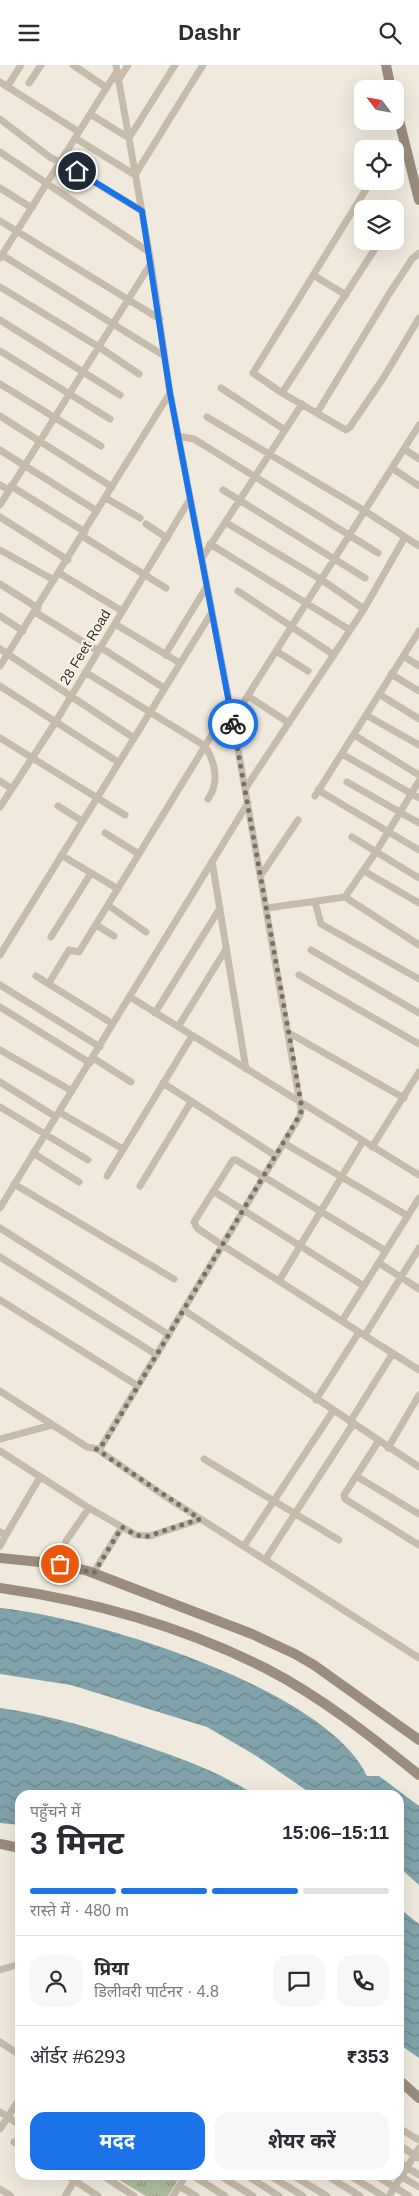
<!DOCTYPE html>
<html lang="hi">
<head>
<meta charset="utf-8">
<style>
	:root { --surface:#fff; --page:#f7f7f7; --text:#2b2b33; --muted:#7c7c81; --line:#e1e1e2; --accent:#1a73e8 }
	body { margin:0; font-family:Helvetica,"Noto Sans Devanagari",sans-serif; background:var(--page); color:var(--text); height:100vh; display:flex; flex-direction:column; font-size:19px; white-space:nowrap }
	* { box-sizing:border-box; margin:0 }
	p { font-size:16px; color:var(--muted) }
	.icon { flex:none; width:28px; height:28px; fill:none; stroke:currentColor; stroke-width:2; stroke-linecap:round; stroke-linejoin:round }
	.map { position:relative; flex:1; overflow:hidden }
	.side { position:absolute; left:15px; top:1725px; width:389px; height:390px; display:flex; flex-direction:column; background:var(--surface); border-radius:15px; box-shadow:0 5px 20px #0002 }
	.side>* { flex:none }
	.needle { width:32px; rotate:301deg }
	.tools { position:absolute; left:354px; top:15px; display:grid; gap:10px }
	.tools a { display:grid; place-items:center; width:50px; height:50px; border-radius:10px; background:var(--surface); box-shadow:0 5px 20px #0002; font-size:25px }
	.pin { position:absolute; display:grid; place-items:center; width:42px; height:42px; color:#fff; margin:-21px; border:2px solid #fff; border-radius:50%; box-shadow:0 1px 5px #0007 }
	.courier { position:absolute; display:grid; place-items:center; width:50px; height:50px; margin:-25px; border:4px solid #1a73e8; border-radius:50%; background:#fff; color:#222; box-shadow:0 1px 6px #0007 }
	.overview em { font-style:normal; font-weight:700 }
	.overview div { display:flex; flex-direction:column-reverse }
	.overview { display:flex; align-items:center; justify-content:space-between; height:85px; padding:0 15px }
	h1 { font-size:32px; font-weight:700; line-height:38px }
	.bar { display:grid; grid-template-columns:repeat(4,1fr); gap:8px 5px; align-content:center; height:60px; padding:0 15px }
	.bar i { height:6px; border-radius:4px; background:var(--line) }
	.bar .selected { background:var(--accent) }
	.bar p { grid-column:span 4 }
	.line { display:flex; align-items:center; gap:12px; padding:0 15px; border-top:1px solid var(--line) }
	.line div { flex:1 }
	.round { display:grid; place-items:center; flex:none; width:52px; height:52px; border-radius:15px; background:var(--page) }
	.button { display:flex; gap:10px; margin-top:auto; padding:10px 15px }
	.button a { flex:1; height:58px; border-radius:15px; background:var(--accent); color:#fff; font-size:20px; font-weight:700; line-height:58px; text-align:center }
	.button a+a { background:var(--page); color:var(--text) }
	header { display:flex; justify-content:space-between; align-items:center; height:65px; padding:0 15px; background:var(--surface); font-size:22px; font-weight:700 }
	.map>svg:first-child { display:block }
	.park { fill:url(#park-tufts) }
	.water { fill:url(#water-waves) }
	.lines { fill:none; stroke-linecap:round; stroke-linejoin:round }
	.street { stroke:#c7bcab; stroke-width:7 }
	.secondary { stroke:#9b8c7d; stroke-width:10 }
	.done { stroke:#777069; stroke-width:5; stroke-dasharray:0 9 }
	.route { stroke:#1a73e8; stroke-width:6 }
	.labels { text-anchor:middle; stroke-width:4; stroke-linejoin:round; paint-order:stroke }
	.street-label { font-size:14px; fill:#362f2a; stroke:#f8f4ea }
</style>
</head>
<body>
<header><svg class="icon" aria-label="menu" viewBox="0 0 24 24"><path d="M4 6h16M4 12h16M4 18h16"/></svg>Dashr<svg class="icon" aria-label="search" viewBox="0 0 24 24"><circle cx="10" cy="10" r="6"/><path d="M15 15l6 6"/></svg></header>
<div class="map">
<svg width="419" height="2131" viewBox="0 0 419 2131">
	<defs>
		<pattern id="park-tufts" width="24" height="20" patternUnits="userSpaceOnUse" patternTransform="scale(1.25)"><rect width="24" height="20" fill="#b0be9f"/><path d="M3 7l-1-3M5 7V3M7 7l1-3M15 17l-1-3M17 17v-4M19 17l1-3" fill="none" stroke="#909b82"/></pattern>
		<pattern id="water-waves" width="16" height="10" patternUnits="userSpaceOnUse" patternTransform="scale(1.25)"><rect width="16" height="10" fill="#80a3ab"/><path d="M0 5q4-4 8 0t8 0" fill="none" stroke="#6a858b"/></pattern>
	</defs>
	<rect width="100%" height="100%" fill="#f0eade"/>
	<path class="park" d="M 111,2110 L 181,2110 L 168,2131 L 146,2131 Z"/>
	<path class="water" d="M 0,1543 C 92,1552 326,1623 367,1711 L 379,1711 L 419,1741 L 419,1820 L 399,1802 L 399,1730 L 313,1730 L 258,1692 L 207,1662 L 71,1620 L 0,1609 Z
		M 0,1643 C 51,1650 99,1665 148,1682 C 186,1695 221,1708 255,1730 L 20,1730 L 20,1760 L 0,1758 Z
		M 399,1843 L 419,1859 L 419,1993 L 399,1979 Z"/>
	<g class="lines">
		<path class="street" d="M 73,0 L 107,23
			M 118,16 L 128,0
			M 0,17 L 79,67
			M 29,18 L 41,0
			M 7,22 L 21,0
			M 90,49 L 129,73 L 175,0
			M 0,54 L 51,93 L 61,97 L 142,146
			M 75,73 L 135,110
			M 0,87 L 149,187
			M 395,91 L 405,83
			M 135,110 L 203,0
			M 371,116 L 253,308 L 282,328 L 346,365 L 350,362 L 384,312 L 419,253
			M 0,123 L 32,143
			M 395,154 L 397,152
			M 0,156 L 160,254
			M 2,190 L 163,290
			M 0,193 L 117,6
			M 313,210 L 346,230
			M 0,222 L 99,282 L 139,309
			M 0,255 L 120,330
			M 0,286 L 110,354
			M 0,319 L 101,381
			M 221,323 L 285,365
			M 282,328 L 380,176
			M 317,348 L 389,229 L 412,194 L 419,188
			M 0,351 L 112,422
			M 207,352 L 365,446 L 419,481
			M 178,371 L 194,374 L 378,488
			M 404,384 L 419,394
			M 0,385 L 97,446
			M 392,403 L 419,421
			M 0,420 L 9,425
			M 11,421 L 85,467
			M 223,425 L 365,513
			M 106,433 L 140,453
			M 0,440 L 151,198
			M 0,452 L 68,495
			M 225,457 L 322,515 L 364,544
			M 146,459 L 167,473
			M 82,471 L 166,523
			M 210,479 L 350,565
			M 0,485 L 54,515
			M 202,493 L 302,339
			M 59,508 L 122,546
			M 0,519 L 38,543
			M 238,526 L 334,590
			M 35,547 L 98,586
			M 0,551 L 23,566
			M 115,559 L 180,598
			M 100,582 L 164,623
			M 0,584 L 134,673
			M 276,586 L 308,606
			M 165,590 L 207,521
			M 403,591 L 419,601
			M 0,601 L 170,328
			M 85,607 L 205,681 C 215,697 220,717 208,734
			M 391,609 L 419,626
			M 0,621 L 118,697
			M 379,629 L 419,654
			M 248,631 L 289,658
			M 366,650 L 419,680
			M 233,654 L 419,360
			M 354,670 L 419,710
			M 0,673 L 125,750
			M 342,689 L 419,733
			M 0,716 L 12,724
			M 347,717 L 419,758
			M 245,724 L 364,544 L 405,472
			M 318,725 L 419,785
			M 315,731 L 419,566
			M 58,741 L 82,756
			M 0,742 L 55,658 L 190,434
			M 105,768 L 139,789
			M 352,772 L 419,813
			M 61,790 L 118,824
			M 212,796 L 246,1004
			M 364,806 L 419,838
			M 261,810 L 298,755
			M 345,832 L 419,880
			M 315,837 L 321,859 L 419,914
			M 109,841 L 146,867
			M 267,843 L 345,832 L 376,787 L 419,716
			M 96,860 L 114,871
			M 51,872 L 91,808
			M 311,885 L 419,948
			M 0,890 L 212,547
			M 299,910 L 419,979
			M 36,911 L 113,959
			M 49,918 L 69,885 L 79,887 L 213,668 L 231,644
			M 0,920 L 100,982
			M 130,932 L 419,1110
			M 0,942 L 90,998
			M 155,948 L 220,843
			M 178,962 L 226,884
			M 289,968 L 404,1033
			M 0,985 L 72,1026
			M 93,993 L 131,1017
			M 0,1017 L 56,1052
			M 163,1018 L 276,1091
			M 0,1042 L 88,1095
			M 59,1047 L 123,1084
			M 284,1078 L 408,1151
			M 372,1082 L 419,1007
			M 33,1088 L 79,1117
			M 107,1111 L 192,971
			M 14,1119 L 174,1214
			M 140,1121 L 191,1037
			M 213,1126 L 364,1221
			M 0,1143 L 248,738
			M 0,1163 L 169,1270
			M 386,1186 L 236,1095 L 233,1095 L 194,1157 L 197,1163 L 222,1180 L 419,1305
			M 0,1192 L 157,1290
			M 379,1198 L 419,1224
			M 279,1216 L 363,1076
			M 0,1235 L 138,1321
			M 184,1245 L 419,1402
			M 342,1256 L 419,1133
			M 365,1270 L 419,1183
			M 0,1326 L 87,1382 L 97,1384 L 101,1382 L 276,1091 L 300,1051 L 301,1044 L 234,661 L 170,328 L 151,198 L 116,0
			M 316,1335 L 359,1267
			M 350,1357 L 393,1288
			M 0,1374 L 52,1360
			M 378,1377 L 344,1430 L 345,1434 L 419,1480
			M 388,1383 L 419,1330
			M 97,1384 L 163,1430 L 419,1593
			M 0,1386 L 89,1443 L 136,1470 L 150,1471 L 201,1454
			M 204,1394 L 339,1475
			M 356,1411 L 419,1449
			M 0,1467 L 6,1470 L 0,1481
			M 6,1470 L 40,1412
			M 66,1476 L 89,1443
			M 244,1481 L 333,1346
			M 265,1495 L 353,1359
			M 93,1508 L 122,1462
			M 0,1905 L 20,1899
			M 0,1977 L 20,1990
			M 0,2047 L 20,2060
			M 399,2063 L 419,2075
			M 0,2064 L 20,2033
			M 14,2077 L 20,2081
			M 399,2080 L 419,2093
			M 399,2097 L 419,2110
			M 66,2110 L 98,2131
			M 102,2110 L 134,2131
			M 192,2110 L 225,2131
			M 219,2110 L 253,2131
			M 246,2110 L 279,2131
			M 269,2110 L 303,2131
			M 292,2110 L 327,2131
			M 326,2110 L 360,2131
			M 349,2110 L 383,2131
			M 375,2110 L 409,2131
			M 399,2110 L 419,2122
			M 179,2121 L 196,2131
			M 0,2124 L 11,2131
			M 65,2131 L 78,2110
			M 173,2131 L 186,2110
			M 389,2131 L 419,2083"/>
		<path class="secondary" d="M 386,0 L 391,24
			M 395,39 L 419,135
			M 0,1493 L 60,1499 L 88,1506 L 252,1569 L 295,1589 L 314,1600 L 419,1675
			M 0,1523 C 92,1536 184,1562 267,1604 C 321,1632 372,1672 419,1710
			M 0,1779 L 20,1783
			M 399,2015 L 419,2033"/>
	</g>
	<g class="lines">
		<path class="done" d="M 60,1499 L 94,1508 L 122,1462 L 136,1470 L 145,1472 L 200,1454 L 96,1384 L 104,1378 L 301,1048 L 301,1038 L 292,986 L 233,659"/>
		<path class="route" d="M 77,106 L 142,146 L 170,328 L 233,659"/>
	</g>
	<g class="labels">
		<g class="street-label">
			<text transform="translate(85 582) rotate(-59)" y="5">28 Feet Road</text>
		</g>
	</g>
</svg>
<div class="tools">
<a><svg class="needle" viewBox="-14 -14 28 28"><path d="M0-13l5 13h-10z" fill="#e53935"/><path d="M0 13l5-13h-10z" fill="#7c7c81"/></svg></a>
<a><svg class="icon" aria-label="locate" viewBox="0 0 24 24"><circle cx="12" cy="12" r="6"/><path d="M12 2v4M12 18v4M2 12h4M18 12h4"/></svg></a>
<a><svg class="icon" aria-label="layers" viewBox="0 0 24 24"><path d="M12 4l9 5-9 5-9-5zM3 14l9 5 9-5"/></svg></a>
</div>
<div class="pin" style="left:60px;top:1499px;background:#ea580c"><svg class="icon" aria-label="bag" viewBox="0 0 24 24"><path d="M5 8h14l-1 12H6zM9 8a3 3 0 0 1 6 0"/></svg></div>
<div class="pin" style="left:77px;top:106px;background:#1f2937"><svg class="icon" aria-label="home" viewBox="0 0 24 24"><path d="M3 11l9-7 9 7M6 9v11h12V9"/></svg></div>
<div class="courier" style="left:233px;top:659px"><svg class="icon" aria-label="bike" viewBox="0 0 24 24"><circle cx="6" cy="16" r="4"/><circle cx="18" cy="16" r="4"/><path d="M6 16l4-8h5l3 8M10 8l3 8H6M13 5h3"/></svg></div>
<section class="side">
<div class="overview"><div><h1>3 मिनट</h1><p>पहुँचने में</p></div><em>15:06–15:11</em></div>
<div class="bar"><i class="selected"></i><i class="selected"></i><i class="selected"></i><i></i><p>रास्ते में · 480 m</p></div>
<div class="line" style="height:90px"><a class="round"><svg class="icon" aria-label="person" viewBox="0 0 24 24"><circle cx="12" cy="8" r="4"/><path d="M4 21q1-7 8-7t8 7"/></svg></a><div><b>प्रिया</b><p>डिलीवरी पार्टनर · 4.8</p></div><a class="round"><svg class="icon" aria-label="chat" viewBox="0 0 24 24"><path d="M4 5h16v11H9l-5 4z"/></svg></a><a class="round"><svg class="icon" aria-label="phone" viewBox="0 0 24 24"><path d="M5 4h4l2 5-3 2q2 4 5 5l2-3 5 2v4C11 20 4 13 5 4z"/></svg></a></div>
<div class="line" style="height:65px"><div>ऑर्डर #6293</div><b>₹353</b></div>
<div class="button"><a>मदद</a><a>शेयर करें</a></div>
</section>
</div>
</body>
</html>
